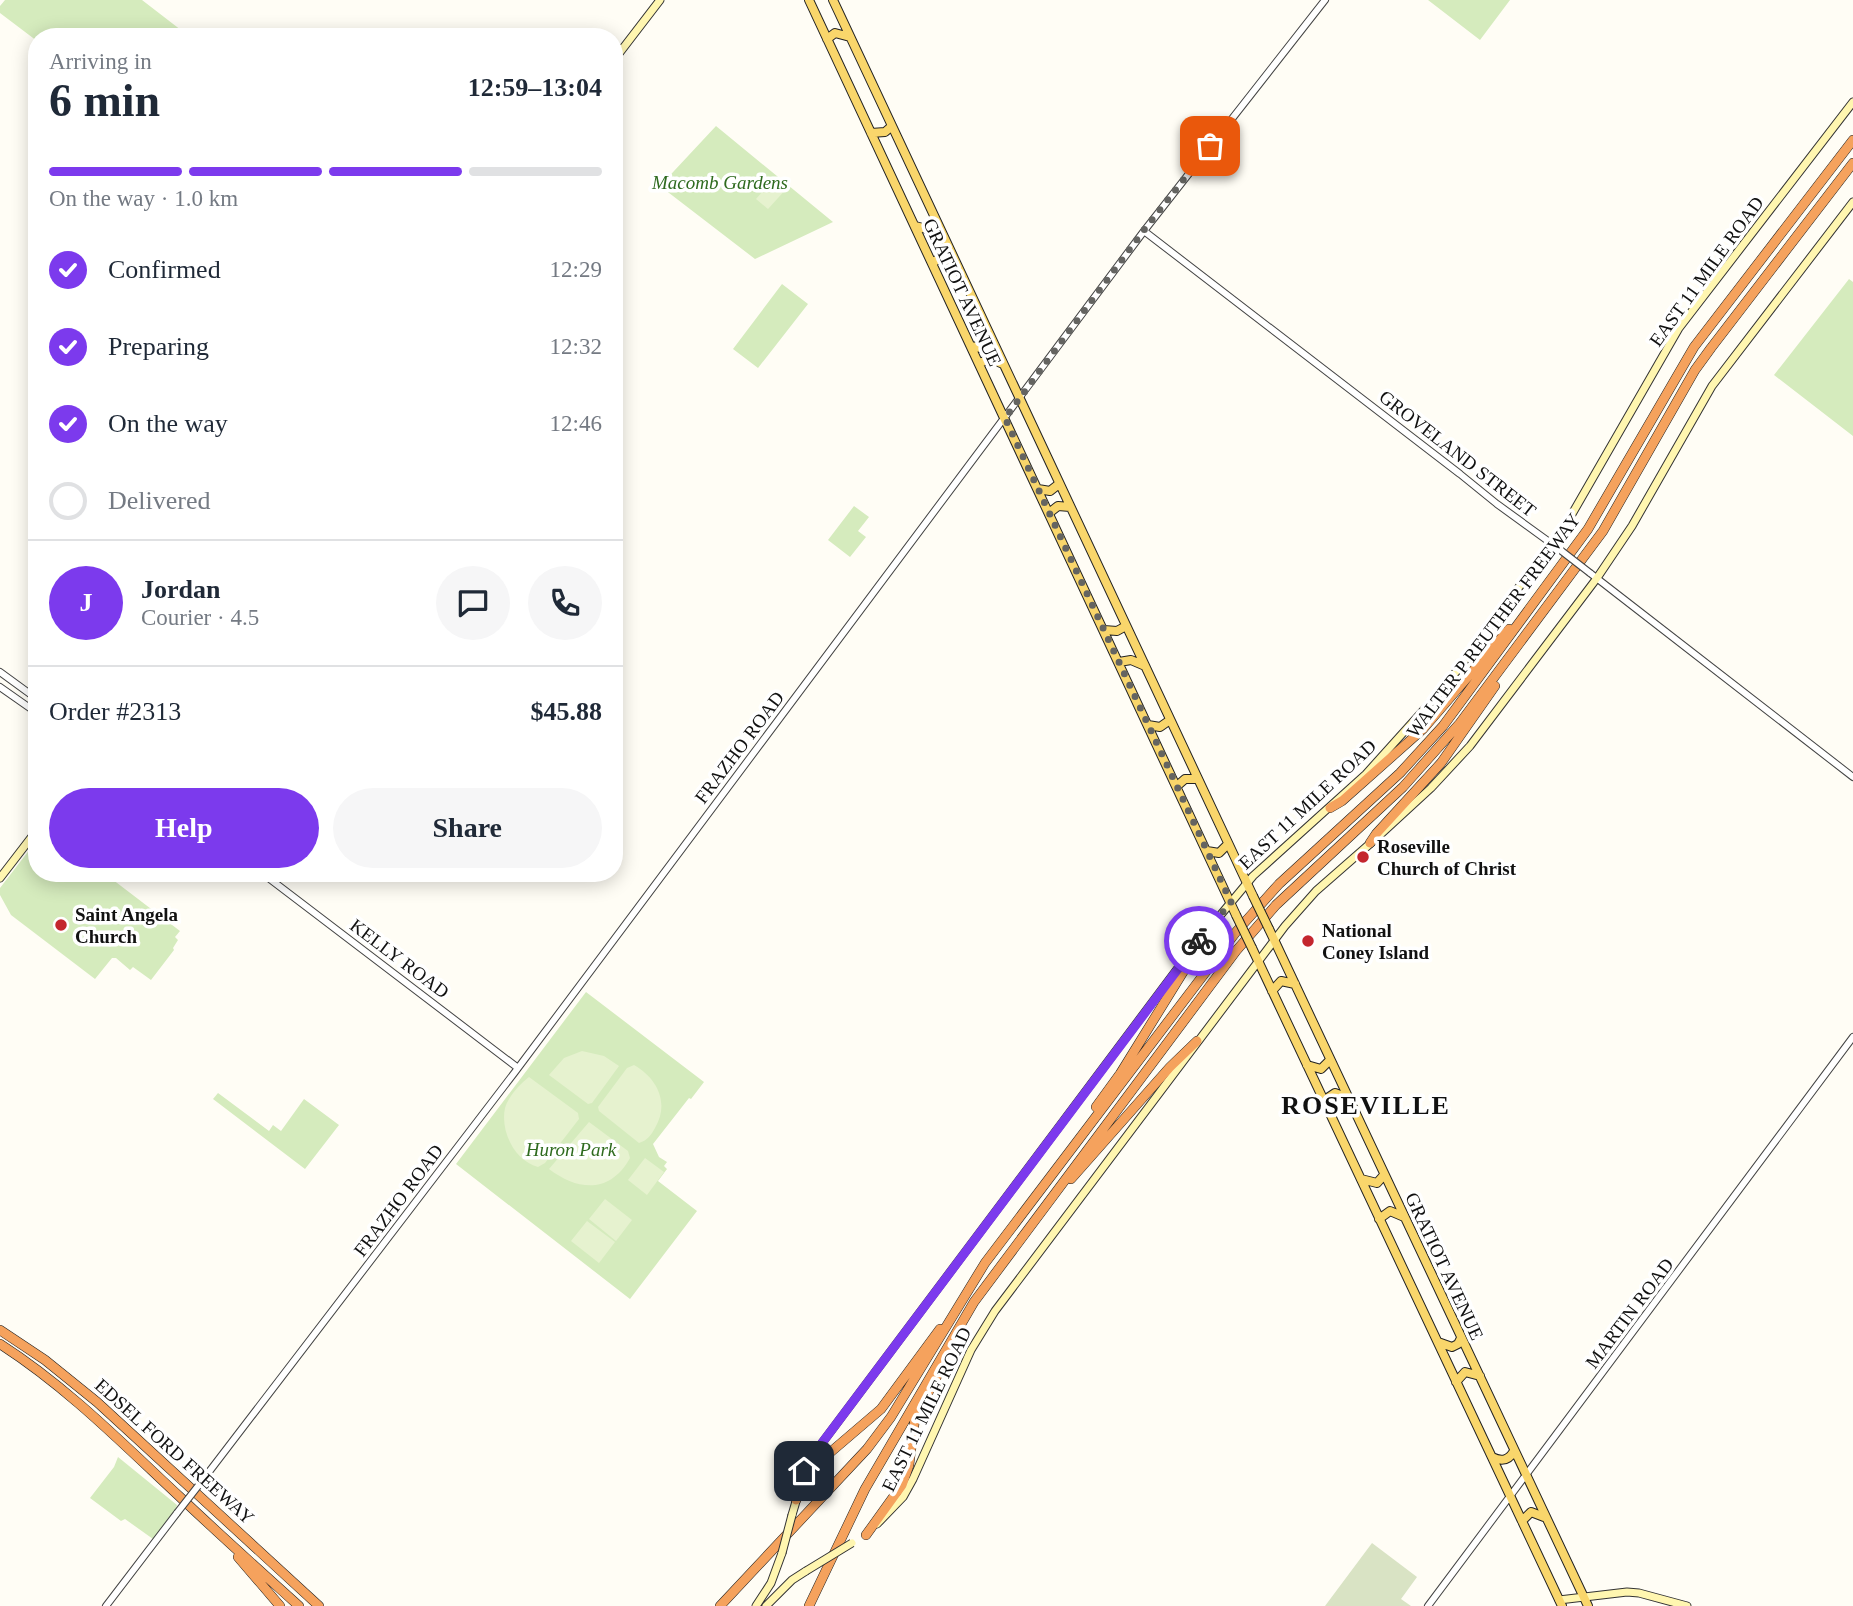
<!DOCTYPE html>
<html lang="en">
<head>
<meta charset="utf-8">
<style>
	:root { --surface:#fff; --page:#f6f6f7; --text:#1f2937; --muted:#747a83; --line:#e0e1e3; --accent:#7c3aed }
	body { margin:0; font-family:Georgia,serif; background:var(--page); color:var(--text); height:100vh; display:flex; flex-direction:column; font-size:26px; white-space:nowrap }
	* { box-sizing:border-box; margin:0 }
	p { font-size:23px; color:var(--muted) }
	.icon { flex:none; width:38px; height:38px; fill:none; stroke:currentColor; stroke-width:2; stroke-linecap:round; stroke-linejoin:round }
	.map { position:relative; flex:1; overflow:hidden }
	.details { position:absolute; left:28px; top:28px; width:595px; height:854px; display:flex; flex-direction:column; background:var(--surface); border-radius:28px; box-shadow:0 4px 18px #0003 }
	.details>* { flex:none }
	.pin { position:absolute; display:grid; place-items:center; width:60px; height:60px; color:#fff; margin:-30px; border-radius:14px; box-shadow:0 4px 10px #0006 }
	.courier { position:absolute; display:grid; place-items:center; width:70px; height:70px; margin:-35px; border:5px solid #7c3aed; border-radius:50%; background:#fff; color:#222; box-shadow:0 2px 9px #0007 }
	.overview em { font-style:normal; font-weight:800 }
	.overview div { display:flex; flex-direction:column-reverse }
	.overview { display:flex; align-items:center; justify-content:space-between; height:119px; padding:0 21px }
	h1 { font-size:46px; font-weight:800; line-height:52px }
	.bar { display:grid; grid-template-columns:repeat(4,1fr); gap:10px 7px; align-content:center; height:84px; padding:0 21px }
	.bar i { height:9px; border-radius:5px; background:var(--line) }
	.bar .selected { background:var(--accent) }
	.bar p { grid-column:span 4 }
	.line { display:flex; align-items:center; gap:18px; padding:0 21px; border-top:2px solid var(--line) }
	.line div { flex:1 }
	.round { display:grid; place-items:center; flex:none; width:74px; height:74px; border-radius:37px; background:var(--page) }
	ol { padding:0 21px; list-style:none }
	li { display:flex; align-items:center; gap:21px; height:77px }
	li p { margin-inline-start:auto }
	li .icon { padding:7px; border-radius:50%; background:var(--accent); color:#fff; stroke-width:4 }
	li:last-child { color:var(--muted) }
	li i { width:38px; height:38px; border:4px solid var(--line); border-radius:50% }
	.primary-button { display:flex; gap:14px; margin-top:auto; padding:14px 21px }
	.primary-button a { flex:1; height:80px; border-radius:42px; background:var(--accent); color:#fff; font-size:28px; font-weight:800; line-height:80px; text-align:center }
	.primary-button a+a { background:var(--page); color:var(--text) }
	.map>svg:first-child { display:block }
	.green { fill:#d5ebbd }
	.cemetery { fill:#d9e3c4 }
	.pitch { fill:#e6f2cf }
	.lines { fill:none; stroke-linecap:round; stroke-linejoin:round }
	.tertiary-casing { stroke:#444; stroke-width:8 }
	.secondary-casing { stroke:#333; stroke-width:9 }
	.primary-casing { stroke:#222; stroke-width:10 }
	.motorway-casing { stroke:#222; stroke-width:10 }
	.tertiary { stroke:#fff; stroke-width:6 }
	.secondary { stroke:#fff6b0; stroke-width:7 }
	.primary { stroke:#f9d66b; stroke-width:8 }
	.motorway { stroke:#f5a25d; stroke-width:9 }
	.tertiary-bridge-casing { stroke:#444; stroke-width:8; stroke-linecap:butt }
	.secondary-bridge-casing { stroke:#333; stroke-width:9; stroke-linecap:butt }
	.primary-bridge-casing { stroke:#222; stroke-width:10; stroke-linecap:butt }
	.tertiary-bridge { stroke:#fff; stroke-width:6 }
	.secondary-bridge { stroke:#fff6b0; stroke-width:7 }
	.primary-bridge { stroke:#f9d66b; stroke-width:8 }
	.done { stroke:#646461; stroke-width:7; stroke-dasharray:0 12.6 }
	.route { stroke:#7c3aed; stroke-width:9 }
	.poi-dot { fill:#c4262e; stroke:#fff; stroke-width:2.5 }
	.labels { text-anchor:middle; stroke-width:7; stroke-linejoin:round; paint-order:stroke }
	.park-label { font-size:19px; font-style:italic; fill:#2f6b1f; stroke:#fff }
	.street-label { font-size:19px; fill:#111; stroke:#fff }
	.poi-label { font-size:19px; font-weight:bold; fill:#111; stroke:#fff; text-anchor:start }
	.district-label { font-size:26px; font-weight:bold; letter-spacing:2px; fill:#111; stroke:#fff }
</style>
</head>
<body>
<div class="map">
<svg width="1853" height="1606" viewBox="0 0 1853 1606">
	<rect width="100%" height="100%" fill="#fffdf5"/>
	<path class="green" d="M 5,0 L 142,0 L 190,37 L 37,37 L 37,41 L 0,13 L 0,6 Z
		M 1428,0 L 1510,0 L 1480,40 Z
		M 716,126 L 833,222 L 755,259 L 660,186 Z
		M 1849,279 L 1853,282 L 1853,436 L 1774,375 Z
		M 782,284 L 808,304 L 758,368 L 733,349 Z
		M 854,506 L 869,517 L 858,531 L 866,537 L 850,557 L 828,540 Z
		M 37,840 L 37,873 L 104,873 L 180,931 L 175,937 L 178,940 L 173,948 L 174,950 L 151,980 L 133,967 L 130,970 L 116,958 L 112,958 L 95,979 L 11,915 L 0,895 L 0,888 Z
		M 586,992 L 704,1082 L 691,1099 L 689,1098 L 653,1144 L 659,1157 L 667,1162 L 664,1166 L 667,1169 L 658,1181 L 697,1211 L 630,1299 L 456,1164 Z
		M 218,1093 L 269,1131 L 273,1125 L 281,1131 L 304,1099 L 339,1125 L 305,1169 L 213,1099 Z
		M 118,1457 L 177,1505 L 175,1512 L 153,1539 L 125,1519 L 121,1521 L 90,1498 L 114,1467 Z"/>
	<path class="cemetery" d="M 1372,1543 L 1417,1577 L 1401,1599 L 1411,1606 L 1325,1606 Z"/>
	<path class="pitch" d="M 776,176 L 788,187 L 768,209 L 756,199 Z
		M 582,1051 L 604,1056 L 619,1066 L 592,1103 L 588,1104 L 549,1075 L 564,1058 Z
		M 634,1065 C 657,1078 670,1103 655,1128 C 651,1135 648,1140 639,1143 L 599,1111 L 598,1107 L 627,1068 Z
		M 529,1077 L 578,1113 L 579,1119 L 545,1163 L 538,1167 C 515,1161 500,1132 505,1108 C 508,1097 520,1084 529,1077 Z
		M 589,1122 L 628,1151 L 630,1158 C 610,1194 578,1191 549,1169 Z
		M 645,1158 L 664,1172 L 647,1195 L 628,1180 Z
		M 605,1199 L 632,1220 L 616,1241 L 589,1219 Z
		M 587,1221 L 615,1242 L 599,1263 L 571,1241 Z"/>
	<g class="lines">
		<g class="tertiary-casing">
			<path id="tertiary" d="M 1144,231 L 1460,474 L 1497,504 L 1559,549
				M 1590,573 L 1853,777
				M 0,672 L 37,699
				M 0,687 L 37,713
				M 262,873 L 518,1068
				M 202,1481 L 515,1072 L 1144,231 L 1325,0
				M 106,1606 L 177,1513
				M 1428,1606 L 1853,1037"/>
		</g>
		<g class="secondary-casing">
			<path id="secondary" d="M 614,60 L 660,0
				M 1381,834 L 1431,788 L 1470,746 L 1597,578 L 1632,526 L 1712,386 L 1853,202
				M 0,878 L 37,830
				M 1213,924 L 1253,876 L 1366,774 L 1447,684 L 1568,521 L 1679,328 L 1853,102
				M 792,1515 L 805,1471 L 819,1447 L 1196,944
				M 877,1524 L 903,1497 L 913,1479 L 971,1350 L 995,1311 L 1285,926 L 1316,891 L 1372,842
				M 1559,1600 L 1627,1592 L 1639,1593 L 1687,1606
				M 756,1606 L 771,1583 L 782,1553
				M 766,1606 L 792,1580 L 806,1571"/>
		</g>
		<g class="primary-casing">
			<path id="primary" d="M 809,0 L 1236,915
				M 833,0 L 1253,896
				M 827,39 L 835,33 L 850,37
				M 871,133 L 885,132 L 892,126
				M 915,226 L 927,229 L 936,221
				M 932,263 L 940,258 L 955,261
				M 971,346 L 986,349 L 993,342
				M 979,363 L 991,359 L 1003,364
				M 1038,489 L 1050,491 L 1059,484
				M 1049,513 L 1058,506 L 1070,507
				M 1104,630 L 1117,631 L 1126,626
				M 1119,662 L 1131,660 L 1145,666
				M 1148,725 L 1160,727 L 1170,720
				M 1177,786 L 1185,779 L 1197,779
				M 1207,851 L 1219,853 L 1228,844
				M 1269,929 L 1588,1606
				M 1252,948 L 1562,1606
				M 1272,991 L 1281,981 L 1295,984
				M 1307,1065 L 1321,1069 L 1330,1060
				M 1323,1101 L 1335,1093 L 1348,1098
				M 1361,1179 L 1377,1183 L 1384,1175
				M 1379,1219 L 1390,1211 L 1404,1217
				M 1438,1342 L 1452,1347 L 1458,1344 L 1461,1338
				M 1456,1382 L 1465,1372 L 1480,1376
				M 1492,1457 C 1502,1462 1509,1460 1514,1451
				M 1522,1521 L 1531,1512 L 1544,1517"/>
		</g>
		<g class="motorway-casing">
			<path id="motorway" d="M 1330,808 L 1342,801 L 1423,729 L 1509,629
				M 1370,843 L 1376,834 L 1441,763 L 1495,686
				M 1096,1107 L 1120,1074 L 1214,922
				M 1071,1179 L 1170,1067 L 1197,1041
				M 0,1330 L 45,1360 L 97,1402 L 319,1606
				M 0,1344 C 67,1387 122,1443 180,1497 C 219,1534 259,1570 299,1606
				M 796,1500 L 819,1462 L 881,1409 L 940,1329
				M 866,1535 L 902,1485 L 909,1465 L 915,1418 L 938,1374
				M 238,1557 L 280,1606
				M 720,1606 L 867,1449 L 891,1417 L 985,1263 L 1236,932 L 1279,884 L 1400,773 L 1443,726 L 1588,529 L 1694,347 L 1853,140
				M 809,1606 L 865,1489 L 974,1302 L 1236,951 L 1276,905 L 1403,787 L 1460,723 L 1603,531 L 1695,370 L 1711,348 L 1853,163"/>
		</g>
		<use href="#tertiary" class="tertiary"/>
		<use href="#secondary" class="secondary"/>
		<use href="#primary" class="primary"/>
		<use href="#motorway" class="motorway"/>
		<g class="tertiary-bridge-casing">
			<path id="tertiary-bridge" d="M 1559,549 L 1590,573
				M 177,1513 L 202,1481"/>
		</g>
		<g class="secondary-bridge-casing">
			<path id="secondary-bridge" d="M 782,1553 L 792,1515
				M 806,1571 L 852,1543"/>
		</g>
		<g class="primary-bridge-casing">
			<path id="primary-bridge" d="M 1253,896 L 1269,929
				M 1236,915 L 1252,948"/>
		</g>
		<use href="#tertiary-bridge" class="tertiary-bridge"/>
		<use href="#secondary-bridge" class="secondary-bridge"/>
		<use href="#primary-bridge" class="primary-bridge"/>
	</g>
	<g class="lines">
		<path class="done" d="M 1199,941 L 1231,902 L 1005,418 L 1144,230 L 1210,146"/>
		<path class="route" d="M 804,1471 L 819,1447 L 1199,941"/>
	</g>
	<g class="poi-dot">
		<circle cx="1363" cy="857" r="7"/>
		<circle cx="61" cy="925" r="7"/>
		<circle cx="1308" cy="941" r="7"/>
	</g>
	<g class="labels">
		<g class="park-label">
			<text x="720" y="189">Macomb Gardens</text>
			<text x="571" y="1156">Huron Park</text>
		</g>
		<g class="street-label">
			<text transform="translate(1706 271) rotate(-54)" y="7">EAST 11 MILE ROAD</text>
			<text transform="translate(963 292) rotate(65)" y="7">GRATIOT AVENUE</text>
			<text transform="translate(1458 453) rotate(38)" y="7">GROVELAND STREET</text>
			<text transform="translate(1493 625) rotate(-53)" y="7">WALTER P REUTHER FREEWAY</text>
			<text transform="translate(739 747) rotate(-53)" y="7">FRAZHO ROAD</text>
			<text transform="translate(1307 804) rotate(-43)" y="7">EAST 11 MILE ROAD</text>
			<text transform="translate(400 958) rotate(37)" y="7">KELLY ROAD</text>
			<text transform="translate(398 1200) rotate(-53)" y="7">FRAZHO ROAD</text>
			<text transform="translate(1445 1266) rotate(65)" y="7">GRATIOT AVENUE</text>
			<text transform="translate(1629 1313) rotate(-53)" y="7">MARTIN ROAD</text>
			<text transform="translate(926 1409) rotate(-64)" y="7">EAST 11 MILE ROAD</text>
			<text transform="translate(175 1451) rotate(42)" y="7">EDSEL FORD FREEWAY</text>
		</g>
		<g class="poi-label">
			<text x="1377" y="853">Roseville<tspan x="1377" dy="22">Church of Christ</tspan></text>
			<text x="75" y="921">Saint Angela<tspan x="75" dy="22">Church</tspan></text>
			<text x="1322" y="937">National<tspan x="1322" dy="22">Coney Island</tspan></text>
		</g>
		<g class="district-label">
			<text x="1366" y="1114">ROSEVILLE</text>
		</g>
	</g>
</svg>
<div class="pin" style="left:1210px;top:146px;background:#ea580c"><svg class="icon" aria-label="bag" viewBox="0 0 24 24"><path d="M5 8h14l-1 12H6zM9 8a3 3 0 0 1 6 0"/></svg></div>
<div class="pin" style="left:804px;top:1471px;background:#1f2937"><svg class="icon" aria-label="home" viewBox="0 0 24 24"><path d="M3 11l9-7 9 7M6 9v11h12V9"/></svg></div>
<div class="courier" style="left:1199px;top:941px"><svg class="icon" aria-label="bike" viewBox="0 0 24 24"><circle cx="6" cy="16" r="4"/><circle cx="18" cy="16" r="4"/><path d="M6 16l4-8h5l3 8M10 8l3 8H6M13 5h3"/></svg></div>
<section class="details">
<div class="overview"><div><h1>6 min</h1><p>Arriving in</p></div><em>12:59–13:04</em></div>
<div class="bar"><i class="selected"></i><i class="selected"></i><i class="selected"></i><i></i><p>On the way · 1.0 km</p></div>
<ol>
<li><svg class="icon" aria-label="check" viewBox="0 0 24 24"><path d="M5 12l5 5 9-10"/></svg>Confirmed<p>12:29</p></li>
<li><svg class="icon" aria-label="check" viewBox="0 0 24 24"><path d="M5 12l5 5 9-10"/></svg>Preparing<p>12:32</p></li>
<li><svg class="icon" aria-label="check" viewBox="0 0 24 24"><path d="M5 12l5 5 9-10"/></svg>On the way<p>12:46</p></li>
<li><i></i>Delivered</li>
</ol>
<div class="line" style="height:126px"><b class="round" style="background:var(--accent);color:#fff">J</b><div><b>Jordan</b><p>Courier · 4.5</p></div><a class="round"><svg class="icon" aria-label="chat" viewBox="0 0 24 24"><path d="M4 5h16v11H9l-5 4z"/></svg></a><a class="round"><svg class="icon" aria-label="phone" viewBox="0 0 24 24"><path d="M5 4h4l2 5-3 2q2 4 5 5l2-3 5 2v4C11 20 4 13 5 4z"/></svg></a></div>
<div class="line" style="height:91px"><div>Order #2313</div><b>$45.88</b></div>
<div class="primary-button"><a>Help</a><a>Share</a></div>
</section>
</div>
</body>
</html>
